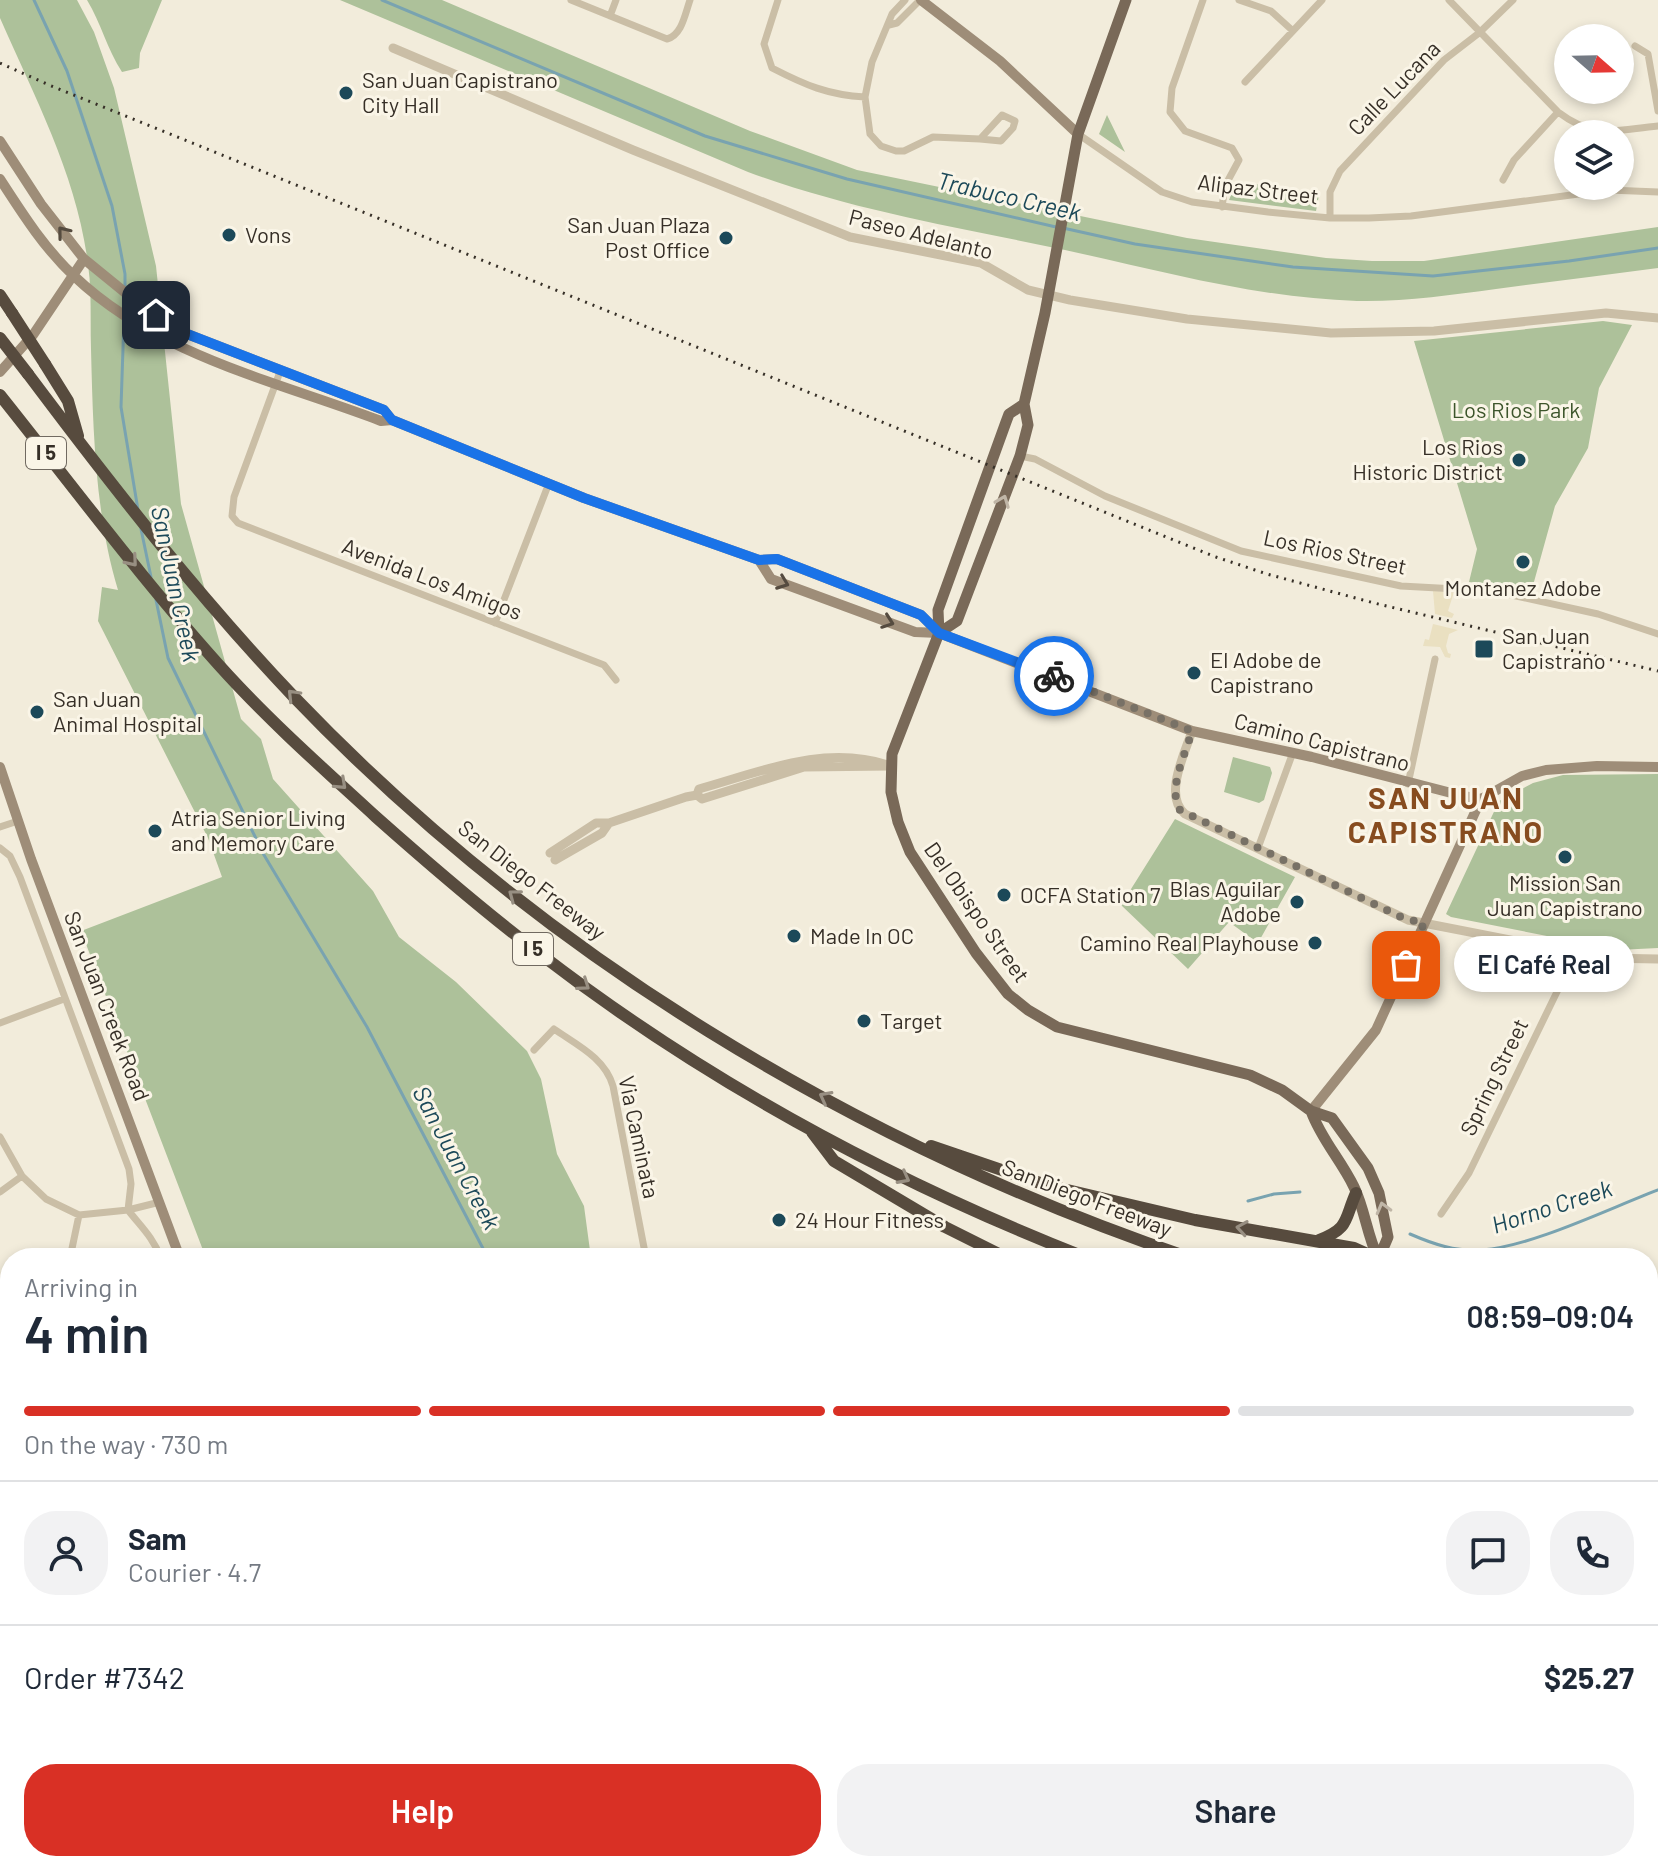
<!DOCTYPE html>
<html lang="en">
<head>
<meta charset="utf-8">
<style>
	:root { --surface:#fff; --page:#f2f2f3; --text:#1f2937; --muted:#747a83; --line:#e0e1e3; --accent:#d93025 }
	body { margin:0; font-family:Barlow,sans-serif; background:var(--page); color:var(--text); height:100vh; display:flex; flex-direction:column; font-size:30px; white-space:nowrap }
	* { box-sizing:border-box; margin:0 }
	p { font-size:26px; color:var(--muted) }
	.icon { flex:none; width:44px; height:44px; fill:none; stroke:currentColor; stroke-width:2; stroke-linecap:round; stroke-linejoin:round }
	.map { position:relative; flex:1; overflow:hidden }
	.sheet { position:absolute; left:0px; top:1248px; width:1658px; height:624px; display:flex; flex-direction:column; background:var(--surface); border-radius:32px 32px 0 0; box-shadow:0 4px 12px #0003 }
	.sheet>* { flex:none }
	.needle { width:52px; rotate:110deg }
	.buttons { position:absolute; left:1554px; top:24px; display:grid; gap:16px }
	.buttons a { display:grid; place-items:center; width:80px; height:80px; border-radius:50%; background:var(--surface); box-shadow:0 4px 12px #0003; font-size:40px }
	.pin { position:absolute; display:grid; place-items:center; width:68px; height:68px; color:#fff; margin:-34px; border-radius:16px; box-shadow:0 4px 12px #0006 }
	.courier { position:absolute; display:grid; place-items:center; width:80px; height:80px; margin:-40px; border:6px solid #1a73e8; border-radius:50%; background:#fff; color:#222; box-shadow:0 2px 10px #0007 }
	.bubble { position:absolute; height:56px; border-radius:28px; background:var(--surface); box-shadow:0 4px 12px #0003; font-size:26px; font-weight:600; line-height:56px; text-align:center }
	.headline em { font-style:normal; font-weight:600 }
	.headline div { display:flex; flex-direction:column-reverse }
	.headline { display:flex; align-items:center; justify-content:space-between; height:136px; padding:0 24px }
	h1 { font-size:52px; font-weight:600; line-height:60px }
	.bar { display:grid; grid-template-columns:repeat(4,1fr); gap:12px 8px; align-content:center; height:96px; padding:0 24px }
	.bar i { height:10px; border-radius:6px; background:var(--line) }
	.bar .selected { background:var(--accent) }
	.bar p { grid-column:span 4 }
	.line { display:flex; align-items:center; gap:20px; padding:0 24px; border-top:2px solid var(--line) }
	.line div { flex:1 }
	.round { display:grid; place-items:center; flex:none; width:84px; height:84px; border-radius:32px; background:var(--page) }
	.cta { display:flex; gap:16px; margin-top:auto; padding:16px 24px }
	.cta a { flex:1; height:92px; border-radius:32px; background:var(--accent); color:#fff; font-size:32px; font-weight:600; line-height:92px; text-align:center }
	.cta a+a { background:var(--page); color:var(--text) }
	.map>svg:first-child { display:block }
	.green { fill:#adc19a }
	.plaza { fill:#eae0c1 }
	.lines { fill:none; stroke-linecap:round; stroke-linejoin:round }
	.stream { stroke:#79a3b0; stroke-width:3 }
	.minor { stroke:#cabea6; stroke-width:7 }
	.tertiary { stroke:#cabea6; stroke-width:9 }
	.secondary { stroke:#9e8d78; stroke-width:10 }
	.primary { stroke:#796958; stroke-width:11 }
	.motorway { stroke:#574b3e; stroke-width:12 }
	.rail { stroke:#362f27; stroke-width:3; stroke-dasharray:2 6; stroke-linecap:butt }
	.motorway-bridge { stroke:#574b3e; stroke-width:12 }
	.oneway { stroke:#554b3f }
	.oneway2 { stroke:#c0b6a7 }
	.oneway3 { stroke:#988f82 }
	.done { stroke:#787166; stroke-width:8; stroke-dasharray:0 14.4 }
	.route { stroke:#1a73e8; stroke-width:10 }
	.poi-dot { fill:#1c4959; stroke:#faf5e7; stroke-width:3 }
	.labels { text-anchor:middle; stroke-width:6; stroke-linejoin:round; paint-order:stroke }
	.shield { fill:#faf5e7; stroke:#716a61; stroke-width:2 }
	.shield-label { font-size:20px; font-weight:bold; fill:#362f27 }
	.poi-label { font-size:22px; fill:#362f27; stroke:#faf5e7; text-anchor:start }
	.street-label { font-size:22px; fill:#362f27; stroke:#faf5e7 }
	.park-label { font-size:22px; fill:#3d552b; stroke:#faf5e7 }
	.water-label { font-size:24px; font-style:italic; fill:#1c4959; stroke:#faf5e7 }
	.district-label { font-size:30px; font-weight:bold; letter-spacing:2px; fill:#874c1f; stroke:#faf5e7 }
</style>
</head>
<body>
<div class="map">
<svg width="1658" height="1872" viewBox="0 0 1658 1872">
	<rect width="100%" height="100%" fill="#f2ecdb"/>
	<path class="green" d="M 0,0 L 77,0 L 94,32 L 114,88 L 156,266 L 181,504 L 241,719 L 261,739 L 273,779 L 373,891 L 399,937 L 456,982 L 527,1051 L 541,1079 L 557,1154 L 584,1206 L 591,1258 L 206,1258 L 81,931 L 222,877 L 208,838 L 98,621 L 102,587 L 118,590 C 95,515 93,428 91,349 C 90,321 92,292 88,264 C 77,176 35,98 0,18 Z
		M 87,0 L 162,0 L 140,53 L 139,68 L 122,72 C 107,49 101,23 87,0 Z
		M 340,0 L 442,0 L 750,131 L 857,170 L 1187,238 L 1326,258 L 1372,261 L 1424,261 L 1658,227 L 1658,268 C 1604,275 1550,282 1496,289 C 1450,295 1404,302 1357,301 C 1258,298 1161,271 1065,250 C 956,227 855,211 748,172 Z
		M 1107,115 L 1125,152 L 1099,134 Z
		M 1237,181 L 1319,195 L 1316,211 L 1229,200 Z
		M 1603,321 L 1632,325 L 1599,388 L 1588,448 L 1555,506 L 1532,589 L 1469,582 L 1477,549 L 1414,341 Z
		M 1233,757 L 1270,767 L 1272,773 L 1264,800 L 1259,803 L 1224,792 Z
		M 1658,774 L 1658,948 L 1618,950 L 1451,917 L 1446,914 L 1499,801 L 1533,783 L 1563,775 Z
		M 1175,819 L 1295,877 L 1258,943 L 1229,922 L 1188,969 L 1121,905 Z
		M 10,1412 L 10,1630 L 0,1631 L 0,1414 Z
		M 0,1676 L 10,1765 L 10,1862 L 21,1862 L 22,1872 L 0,1872 Z
		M 502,1862 L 775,1862 L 778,1872 L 507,1872 Z"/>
	<path class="plaza" d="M 1433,591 L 1454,592 L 1448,611 L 1454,614 L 1452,618 L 1435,614 Z
		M 1433,624 L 1458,630 L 1449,634 L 1446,646 L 1448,653 L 1451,654 L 1450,658 L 1445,657 L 1440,647 L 1423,646 L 1425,639 L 1429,640 Z"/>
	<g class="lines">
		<path class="stream" d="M 34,0 L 67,71 L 112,206 L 125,274 L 125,287
			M 382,0 L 705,136 L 847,179 L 1056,227
			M 1063,228 L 1135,244 L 1293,267 L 1433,276 L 1569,261 L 1658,248
			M 124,311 L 124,295
			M 124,319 L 121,407 L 138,510
			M 141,529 L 151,577
			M 156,600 L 168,658 L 264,855 L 367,1027 L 488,1258
			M 1248,1201 L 1274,1194 L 1300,1192
			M 1410,1234 C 1433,1244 1456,1252 1482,1250 C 1533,1246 1608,1209 1658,1190
			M 710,1862 L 713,1872"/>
		<path class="minor" d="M 571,0 L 667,39 C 682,35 685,14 690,0
			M 778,0 L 764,44 L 772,68 C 805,85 828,95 865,97
			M 905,0 L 892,14 L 872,62 L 865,97 L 870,134 L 881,146 L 896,151 L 904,151 L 933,137 L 980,139 L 1002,115 L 1015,121 L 1013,128 L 1001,141 L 980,139
			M 1203,0 L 1172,88 L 1170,112 L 1185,131 L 1232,148 L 1239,160 L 1225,186 L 1222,207
			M 1239,0 L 1271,11 L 1293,31
			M 1449,0 L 1558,112 C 1595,140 1615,130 1658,126
			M 610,16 L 616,0
			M 889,25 L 897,23 L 920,0
			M 1635,46 L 1648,54 L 1658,111
			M 1245,82 L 1322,0
			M 1078,134 L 1162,192 L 1192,202 L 1268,212 L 1330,218 L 1369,218 L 1411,216 L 1609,190 L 1658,192
			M 1503,180 L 1514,160 L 1558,112
			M 1330,218 L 1330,192 L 1340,171 L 1444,60 L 1479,33 L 1513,0
			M 281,369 L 234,497 L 232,516 L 238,523 L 604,665 L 616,680
			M 1020,456 L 1035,459 L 1105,496 L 1241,551 L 1401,586 L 1493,591 L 1598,614 L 1658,634
			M 495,623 L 549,483
			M 1408,784 L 1435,659
			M 0,827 L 18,821
			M 0,848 L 10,856 L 20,877 L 129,1169 L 131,1184 L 128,1210 C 142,1228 152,1236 161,1258
			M 1258,848 L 1292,755
			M 0,1023 L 64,999
			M 534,1050 L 554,1029 C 577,1045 605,1058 613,1086 L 646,1258
			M 0,1137 L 22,1176 L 46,1199 L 79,1215 L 128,1210 L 160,1202
			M 0,1192 L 22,1176
			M 1441,1214 L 1469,1173 L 1570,965 L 1572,952
			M 70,1258 L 79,1215
			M 0,1401 L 10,1403
			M 1648,1575 L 1658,1578
			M 1648,1855 L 1658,1852
			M 26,1862 L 27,1872
			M 254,1862 L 255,1872
			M 446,1862 L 450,1872
			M 1458,1862 L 1461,1872
			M 966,1864 L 971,1862"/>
		<path class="tertiary" d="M 393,48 L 633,150 L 850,237 L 981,263 L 1028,290 L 1070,300 L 1187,319 L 1331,333 L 1434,331 L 1606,313 L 1658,318
			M 1192,731 C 1185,753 1163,796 1185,814 L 1408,920 L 1603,958 L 1658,959
			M 697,795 L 699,789 C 761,772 823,744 888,765
			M 550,853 L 596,823 L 609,823 L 686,797 L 697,795 L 702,799 L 804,767 L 890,766
			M 555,860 L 602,833 L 609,823
			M 931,1862 L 935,1872"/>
		<path class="secondary" d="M 921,0 L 1000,61 L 1078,134
			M 0,141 L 41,204 L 84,259 L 138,303 L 182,332 L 384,410 L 392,420
			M 0,179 C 22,213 44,248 74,276 C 158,356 276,381 381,421 L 392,420 L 584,498 L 759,560 L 777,559 L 921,615 L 939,633
			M 0,372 L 33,335 L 84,259
			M 759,560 L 771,579 L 915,632 L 939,633 L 1192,731 L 1312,757 L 1463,796 L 1481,799 L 1522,776 L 1546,770 L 1597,766 L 1658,767
			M 0,767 L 31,859 L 180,1258
			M 1311,1111 L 1376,1030 L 1481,799
			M 1648,1759 L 1658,1756
			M 470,1862 L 474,1872
			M 1055,1872 L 1085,1862"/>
		<path class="primary" d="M 1024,404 L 1009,414 L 1006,422 L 938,610 L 939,633 L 892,754 L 891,792 L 898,822 L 910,852 L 976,953 L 1008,994 L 1028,1010 L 1057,1027 L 1250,1075 L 1282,1090 L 1311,1111 L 1332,1118 L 1368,1168 L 1379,1193 L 1388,1237 L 1379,1258
			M 939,633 L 957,621 L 1020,456 L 1028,425 L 1024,404 L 1045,313 L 1078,134 L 1126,0
			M 1311,1111 C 1321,1139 1341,1160 1354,1187 C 1365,1210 1367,1235 1378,1258
			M 1384,1862 L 1384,1872"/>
		<path class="motorway" d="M 0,295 L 12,313
			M 45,364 L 68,401 L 78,436
			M 28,374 C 112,486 198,596 294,697 C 540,954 854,1144 1190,1258
			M 0,395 C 75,489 147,586 228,675 C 274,725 326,771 376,817 C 429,864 482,910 539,953 C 705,1081 893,1182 1087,1258
			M 812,1132 L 834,1161 L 945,1227 L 1007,1258
			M 931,1146 L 1046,1185 L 1195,1220 L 1354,1248 L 1376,1258
			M 1319,1240 C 1350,1228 1344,1220 1356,1193
			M 1648,1332 L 1658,1334
			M 1648,1357 L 1658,1358
			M 1648,1395 L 1658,1396
			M 1648,1428 L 1658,1428"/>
		<path class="rail" d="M 0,63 L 49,85 L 1213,556 L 1267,574 L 1374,603 L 1658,671"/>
		<path class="motorway-bridge" d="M 12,313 L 45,364
			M 0,338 L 28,374"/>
	</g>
	<defs><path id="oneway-chevron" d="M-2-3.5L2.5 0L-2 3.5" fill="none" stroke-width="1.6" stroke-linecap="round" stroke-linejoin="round" transform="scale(2)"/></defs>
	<g class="oneway">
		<use href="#oneway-chevron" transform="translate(63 232) rotate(-129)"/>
		<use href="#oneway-chevron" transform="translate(783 583) rotate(21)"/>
		<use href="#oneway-chevron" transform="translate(888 622) rotate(20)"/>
	</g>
	<g class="oneway2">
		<use href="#oneway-chevron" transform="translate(1003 501) rotate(-69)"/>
		<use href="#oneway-chevron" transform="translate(1383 1208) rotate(-105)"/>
	</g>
	<g class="oneway3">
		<use href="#oneway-chevron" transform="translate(132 561) rotate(50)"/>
		<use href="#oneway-chevron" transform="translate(293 695) rotate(-134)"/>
		<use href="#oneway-chevron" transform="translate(341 784) rotate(43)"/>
		<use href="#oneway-chevron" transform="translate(514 895) rotate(-143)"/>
		<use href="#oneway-chevron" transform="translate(584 985) rotate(35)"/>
		<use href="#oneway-chevron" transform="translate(825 1097) rotate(-152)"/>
		<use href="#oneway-chevron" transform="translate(904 1178) rotate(28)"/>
		<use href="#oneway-chevron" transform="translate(1242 1228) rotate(-171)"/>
	</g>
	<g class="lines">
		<path class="done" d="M 1054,676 L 1192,731 C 1186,753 1167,789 1180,810 L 1405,919 L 1424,923 L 1406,965"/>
		<path class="route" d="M 156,315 L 182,332 L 384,410 L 392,420 L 584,498 L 759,560 L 777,559 L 921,615 L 939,633 L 1054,676"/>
	</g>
	<g class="poi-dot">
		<circle cx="346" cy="93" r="8"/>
		<circle cx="229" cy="235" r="8"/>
		<circle cx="726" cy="238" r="8"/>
		<circle cx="1519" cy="460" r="8"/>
		<circle cx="1523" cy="562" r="8"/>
		<rect x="1474" y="639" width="20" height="20" rx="4"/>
		<circle cx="1194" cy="673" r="8"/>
		<circle cx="37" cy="712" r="8"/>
		<circle cx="155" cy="831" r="8"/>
		<circle cx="1565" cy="857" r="8"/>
		<circle cx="1004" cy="895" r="8"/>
		<circle cx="1297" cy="902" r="8"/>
		<circle cx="794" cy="936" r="8"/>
		<circle cx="1315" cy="943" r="8"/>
		<circle cx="864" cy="1021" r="8"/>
		<circle cx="779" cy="1220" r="8"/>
	</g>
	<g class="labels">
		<g class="shield">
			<rect x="26" y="437" width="40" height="32" rx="6"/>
			<rect x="513" y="933" width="40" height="32" rx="6"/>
		</g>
		<g class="shield-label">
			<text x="46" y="460">I 5</text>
			<text x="533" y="956">I 5</text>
		</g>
		<g class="poi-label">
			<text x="362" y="88">San Juan Capistrano<tspan x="362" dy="25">City Hall</tspan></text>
			<text x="710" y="233" text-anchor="end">San Juan Plaza<tspan x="710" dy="25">Post Office</tspan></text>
			<text x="245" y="243">Vons</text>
			<text x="1503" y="455" text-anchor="end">Los Rios<tspan x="1503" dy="25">Historic District</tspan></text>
			<text x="1523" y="596" text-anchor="middle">Montanez Adobe</text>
			<text x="1502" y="644">San Juan<tspan x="1502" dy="25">Capistrano</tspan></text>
			<text x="1210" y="668">El Adobe de<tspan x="1210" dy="25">Capistrano</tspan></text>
			<text x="53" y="707">San Juan<tspan x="53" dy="25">Animal Hospital</tspan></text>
			<text x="171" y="826">Atria Senior Living<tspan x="171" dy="25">and Memory Care</tspan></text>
			<text x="1565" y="891" text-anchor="middle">Mission San<tspan x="1565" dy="25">Juan Capistrano</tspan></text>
			<text x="1281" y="897" text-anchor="end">Blas Aguilar<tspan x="1281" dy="25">Adobe</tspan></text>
			<text x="1020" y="903">OCFA Station 7</text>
			<text x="810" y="944">Made In OC</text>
			<text x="1299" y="951" text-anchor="end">Camino Real Playhouse</text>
			<text x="880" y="1029">Target</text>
			<text x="795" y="1228">24 Hour Fitness</text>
		</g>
		<g class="street-label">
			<text transform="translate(1394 88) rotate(-46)" y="8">Calle Lucana</text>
			<text transform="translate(1258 189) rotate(7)" y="8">Alipaz Street</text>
			<text transform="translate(921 234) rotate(14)" y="8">Paseo Adelanto</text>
			<text transform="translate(1335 552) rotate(12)" y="8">Los Rios Street</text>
			<text transform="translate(432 579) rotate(21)" y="8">Avenida Los Amigos</text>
			<text transform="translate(1322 742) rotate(14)" y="8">Camino Capistrano</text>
			<text transform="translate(532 880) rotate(38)" y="8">San Diego Freeway</text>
			<text transform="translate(977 912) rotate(55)" y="8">Del Obispo Street</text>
			<text transform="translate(107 1006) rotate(69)" y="8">San Juan Creek Road</text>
			<text transform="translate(1494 1077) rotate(-64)" y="8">Spring Street</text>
			<text transform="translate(639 1137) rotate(78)" y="8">Via Caminata</text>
			<text transform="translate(1087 1198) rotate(21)" y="8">San Diego Freeway</text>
		</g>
		<g class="park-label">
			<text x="1516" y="418">Los Rios Park</text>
		</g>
		<g class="water-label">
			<text transform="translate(1009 197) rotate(13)" y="8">Trabuco Creek</text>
			<text transform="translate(175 584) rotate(78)" y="8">San Juan Creek</text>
			<text transform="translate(456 1158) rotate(62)" y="8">San Juan Creek</text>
			<text transform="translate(1552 1207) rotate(-18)" y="8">Horno Creek</text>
		</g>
		<g class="district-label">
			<text x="1446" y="809">SAN JUAN<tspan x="1446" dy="34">CAPISTRANO</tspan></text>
		</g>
	</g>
</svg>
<div class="buttons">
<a><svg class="needle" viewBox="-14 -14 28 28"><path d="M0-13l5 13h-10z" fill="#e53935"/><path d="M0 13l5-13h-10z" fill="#747a83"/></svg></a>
<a><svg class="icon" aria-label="layers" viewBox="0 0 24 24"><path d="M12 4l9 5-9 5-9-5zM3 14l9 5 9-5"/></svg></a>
</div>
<div class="pin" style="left:1406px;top:965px;background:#ea580c"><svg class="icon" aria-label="bag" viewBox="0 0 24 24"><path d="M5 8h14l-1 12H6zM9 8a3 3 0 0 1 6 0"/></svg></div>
<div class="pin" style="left:156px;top:315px;background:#1f2937"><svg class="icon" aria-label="home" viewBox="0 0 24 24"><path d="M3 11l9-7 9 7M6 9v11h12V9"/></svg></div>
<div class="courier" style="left:1054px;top:676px"><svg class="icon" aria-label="bike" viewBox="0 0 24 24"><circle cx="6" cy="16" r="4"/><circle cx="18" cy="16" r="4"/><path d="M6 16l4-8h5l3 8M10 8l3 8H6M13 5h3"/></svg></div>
<div class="bubble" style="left:1454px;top:936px;width:180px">El Café Real</div>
<section class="sheet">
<div class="headline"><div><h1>4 min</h1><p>Arriving in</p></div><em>08:59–09:04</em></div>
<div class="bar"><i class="selected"></i><i class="selected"></i><i class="selected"></i><i></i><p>On the way · 730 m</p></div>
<div class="line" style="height:144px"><a class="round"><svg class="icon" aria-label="person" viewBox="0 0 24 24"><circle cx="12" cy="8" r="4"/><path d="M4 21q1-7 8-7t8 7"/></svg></a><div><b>Sam</b><p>Courier · 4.7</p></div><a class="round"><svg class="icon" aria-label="chat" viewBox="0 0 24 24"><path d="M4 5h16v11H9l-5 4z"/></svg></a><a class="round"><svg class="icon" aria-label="phone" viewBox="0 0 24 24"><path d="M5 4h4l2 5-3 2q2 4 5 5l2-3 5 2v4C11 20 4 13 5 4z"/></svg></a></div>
<div class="line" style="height:104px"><div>Order #7342</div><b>$25.27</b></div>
<div class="cta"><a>Help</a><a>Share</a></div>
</section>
</div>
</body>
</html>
